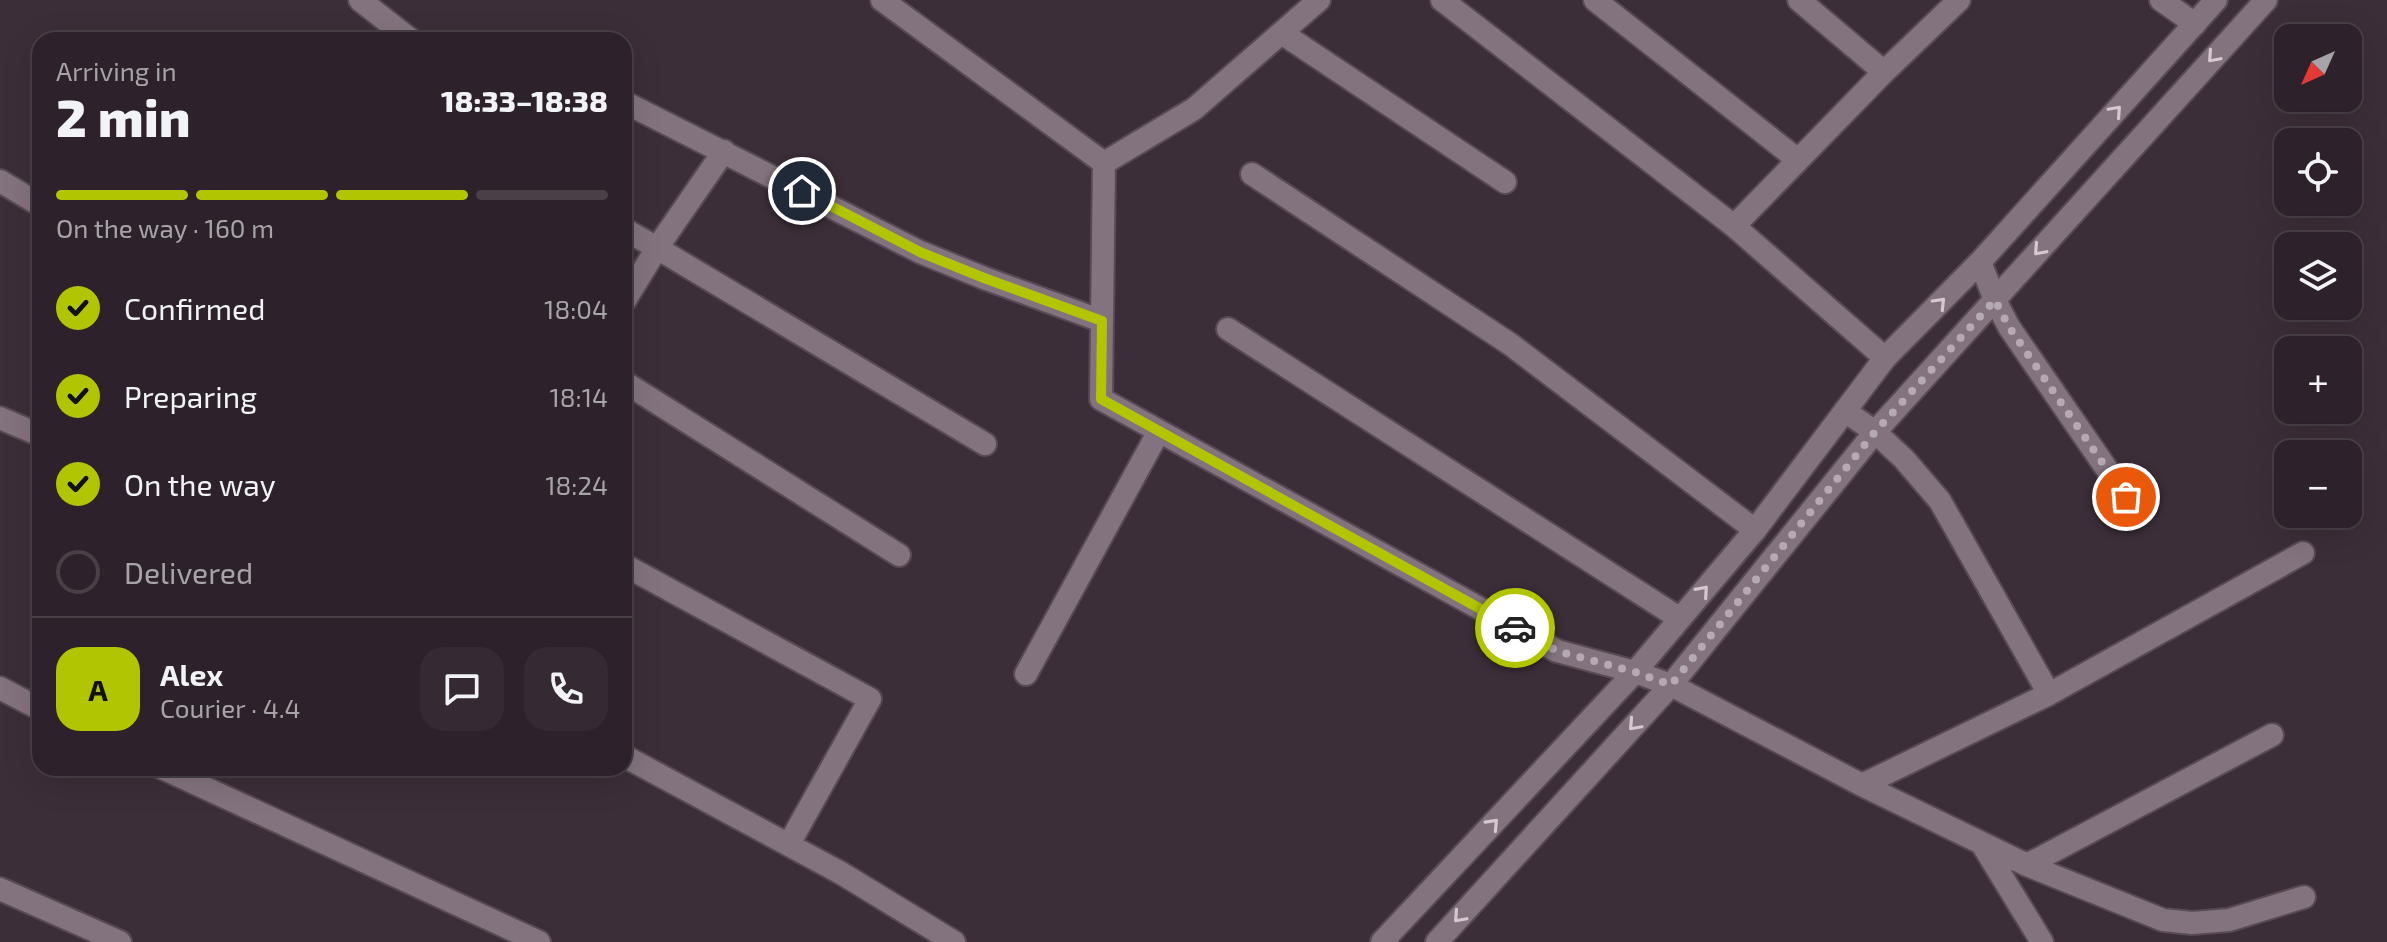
<!DOCTYPE html>
<html lang="en">
<head>
<meta charset="utf-8">
<style>
	:root { --surface:#2d222b; --page:#352a33; --text:#f1f3f6; --muted:#a7a4a9; --line:#483f47; --accent:#b1c500 }
	body { margin:0; font-family:"Exo 2",sans-serif; background:var(--page); color:var(--text); height:100vh; display:flex; flex-direction:column; font-size:30px; white-space:nowrap }
	* { box-sizing:border-box; margin:0 }
	p { font-size:26px; color:var(--muted) }
	.icon { flex:none; width:44px; height:44px; fill:none; stroke:currentColor; stroke-width:2; stroke-linecap:round; stroke-linejoin:round }
	.map { position:relative; flex:1; overflow:hidden }
	.panel { position:absolute; left:32px; top:32px; width:600px; height:744px; display:flex; flex-direction:column; background:var(--surface); border-radius:24px; box-shadow:0 8px 32px #0002,0 0 0 2px var(--line) }
	.panel>* { flex:none }
	.needle { width:52px; rotate:225deg }
	.controls { position:absolute; left:2274px; top:24px; display:grid; gap:16px }
	.controls a { display:grid; place-items:center; width:88px; height:88px; border-radius:16px; background:var(--surface); box-shadow:0 8px 32px #0002,0 0 0 2px var(--line); font-size:40px }
	.pin { position:absolute; display:grid; place-items:center; width:68px; height:68px; color:#fff; margin:-34px; border:4px solid #fff; border-radius:50%; box-shadow:0 2px 8px #0007 }
	.courier { position:absolute; display:grid; place-items:center; width:80px; height:80px; margin:-40px; border:6px solid #b1c500; border-radius:50%; background:#fff; color:#222; box-shadow:0 2px 10px #0007 }
	.headline em { font-style:normal; font-weight:800 }
	.headline div { display:flex; flex-direction:column-reverse }
	.headline { display:flex; align-items:center; justify-content:space-between; height:136px; padding:0 24px }
	h1 { font-size:52px; font-weight:800; line-height:60px }
	.bar { display:grid; grid-template-columns:repeat(4,1fr); gap:12px 8px; align-content:center; height:96px; padding:0 24px }
	.bar i { height:10px; border-radius:6px; background:var(--line) }
	.bar .on { background:var(--accent) }
	.bar p { grid-column:span 4 }
	.line { display:flex; align-items:center; gap:20px; padding:0 24px; border-top:2px solid var(--line) }
	.line div { flex:1 }
	.round { display:grid; place-items:center; flex:none; width:84px; height:84px; border-radius:24px; background:var(--page) }
	ol { padding:0 24px; list-style:none }
	li { display:flex; align-items:center; gap:24px; height:88px }
	li p { margin-inline-start:auto }
	li .icon { padding:8px; border-radius:50%; background:var(--accent); color:#111; stroke-width:4 }
	li:last-child { color:var(--muted) }
	li i { width:44px; height:44px; border:4px solid var(--line); border-radius:50% }
	.map>svg:first-child { display:block }
	.lines { fill:none; stroke-linecap:round; stroke-linejoin:round }
	.minor-casing { stroke:#564a53; stroke-width:26 }
	.secondary-casing { stroke:#564a53; stroke-width:26 }
	.minor { stroke:#83737f; stroke-width:22 }
	.secondary { stroke:#83737f; stroke-width:22 }
	.oneway { stroke:#d4c8d1 }
	.done { stroke:#b5aab3; stroke-width:8; stroke-dasharray:0 14.4 }
	.route { stroke:#b1c500; stroke-width:10 }
</style>
</head>
<body>
<div class="map">
<svg width="2387" height="942" viewBox="0 0 2387 942">
	<rect width="100%" height="100%" fill="#3c2e39"/>
	<g class="lines">
		<g class="minor-casing">
			<path id="minor" d="M 360,0 L 411,40
				M 882,0 L 1104,163 L 1194,109 L 1319,0
				M 1442,0 L 1734,226
				M 1595,0 L 1798,160
				M 1799,0 L 1884,72
				M 2161,0 L 2195,24
				M 1283,34 L 1505,182
				M 624,102 L 920,252 L 984,278 L 1102,321
				M 724,151 L 657,248 L 985,444
				M 1104,163 L 1101,399 L 1557,651 L 1635,672 L 1671,685 L 1862,785 L 2027,865 L 2163,920 L 2192,923 L 2229,920 L 2304,897
				M 1252,174 L 1510,344 L 1755,530
				M 0,181 L 40,205
				M 624,229 L 657,248 L 624,302
				M 1980,262 L 1995,300 L 2009,327 L 2126,497
				M 1228,329 L 1679,618
				M 1885,358 L 1734,226 L 1884,72 L 1959,0
				M 624,382 L 899,555
				M 1845,411 L 1875,432 L 1904,459 L 1940,501 L 2049,694
				M 0,418 L 40,435
				M 624,565 L 870,699 L 789,844
				M 1026,674 L 1159,431
				M 0,688 L 40,709
				M 624,756 L 841,873 L 954,942
				M 162,768 L 539,942
				M 1862,785 L 2049,694 L 2303,553
				M 1982,844 L 2042,942
				M 2027,865 L 2272,735
				M 0,889 L 120,942"/>
		</g>
		<g class="secondary-casing">
			<path id="secondary" d="M 1382,942 L 1635,672 L 1755,530 L 1885,358 L 1980,262 L 2216,0
				M 1437,942 L 1671,685 L 1875,432 L 2266,0"/>
		</g>
		<use href="#minor" class="minor"/>
		<use href="#secondary" class="secondary"/>
	</g>
	<defs><path id="oneway-chevron" d="M-2-3.5L2.5 0L-2 3.5" fill="none" stroke-width="1.6" stroke-linecap="round" stroke-linejoin="round" transform="scale(2)"/></defs>
	<g class="oneway">
		<use href="#oneway-chevron" transform="translate(2213 57) rotate(132)"/>
		<use href="#oneway-chevron" transform="translate(2116 111) rotate(-48)"/>
		<use href="#oneway-chevron" transform="translate(2039 250) rotate(132)"/>
		<use href="#oneway-chevron" transform="translate(1940 303) rotate(-46)"/>
		<use href="#oneway-chevron" transform="translate(1703 591) rotate(-49)"/>
		<use href="#oneway-chevron" transform="translate(1634 725) rotate(132)"/>
		<use href="#oneway-chevron" transform="translate(1493 824) rotate(-47)"/>
		<use href="#oneway-chevron" transform="translate(1459 917) rotate(132)"/>
	</g>
	<g class="lines">
		<path class="done" d="M 1515,628 L 1557,651 L 1635,672 L 1671,685 L 1875,432 L 1995,300 L 2009,327 L 2126,497"/>
		<path class="route" d="M 802,191 L 920,252 L 984,278 L 1102,321 L 1101,399 L 1515,628"/>
	</g>
</svg>
<div class="controls">
<a><svg class="needle" viewBox="-14 -14 28 28"><path d="M0-13l5 13h-10z" fill="#e53935"/><path d="M0 13l5-13h-10z" fill="#a7a4a9"/></svg></a>
<a><svg class="icon" aria-label="locate" viewBox="0 0 24 24"><circle cx="12" cy="12" r="6"/><path d="M12 2v4M12 18v4M2 12h4M18 12h4"/></svg></a>
<a><svg class="icon" aria-label="layers" viewBox="0 0 24 24"><path d="M12 4l9 5-9 5-9-5zM3 14l9 5 9-5"/></svg></a>
<a>+</a>
<a>−</a>
</div>
<div class="pin" style="left:2126px;top:497px;background:#ea580c"><svg class="icon" aria-label="bag" viewBox="0 0 24 24"><path d="M5 8h14l-1 12H6zM9 8a3 3 0 0 1 6 0"/></svg></div>
<div class="pin" style="left:802px;top:191px;background:#1f2937"><svg class="icon" aria-label="home" viewBox="0 0 24 24"><path d="M3 11l9-7 9 7M6 9v11h12V9"/></svg></div>
<div class="courier" style="left:1515px;top:628px"><svg class="icon" aria-label="car" viewBox="0 0 24 24"><path d="M5 17H2v-5l4-1 3-4h7l3 4 3 1v5h-3M9 17h6M6 11h13"/><circle cx="7" cy="17" r="2"/><circle cx="17" cy="17" r="2"/></svg></div>
<section class="panel">
<div class="headline"><div><h1>2 min</h1><p>Arriving in</p></div><em>18:33–18:38</em></div>
<div class="bar"><i class="on"></i><i class="on"></i><i class="on"></i><i></i><p>On the way · 160 m</p></div>
<ol>
<li><svg class="icon" aria-label="check" viewBox="0 0 24 24"><path d="M5 12l5 5 9-10"/></svg>Confirmed<p>18:04</p></li>
<li><svg class="icon" aria-label="check" viewBox="0 0 24 24"><path d="M5 12l5 5 9-10"/></svg>Preparing<p>18:14</p></li>
<li><svg class="icon" aria-label="check" viewBox="0 0 24 24"><path d="M5 12l5 5 9-10"/></svg>On the way<p>18:24</p></li>
<li><i></i>Delivered</li>
</ol>
<div class="line" style="height:144px"><b class="round" style="background:var(--accent);color:#111">A</b><div><b>Alex</b><p>Courier · 4.4</p></div><a class="round"><svg class="icon" aria-label="chat" viewBox="0 0 24 24"><path d="M4 5h16v11H9l-5 4z"/></svg></a><a class="round"><svg class="icon" aria-label="phone" viewBox="0 0 24 24"><path d="M5 4h4l2 5-3 2q2 4 5 5l2-3 5 2v4C11 20 4 13 5 4z"/></svg></a></div>
</section>
</div>
</body>
</html>
